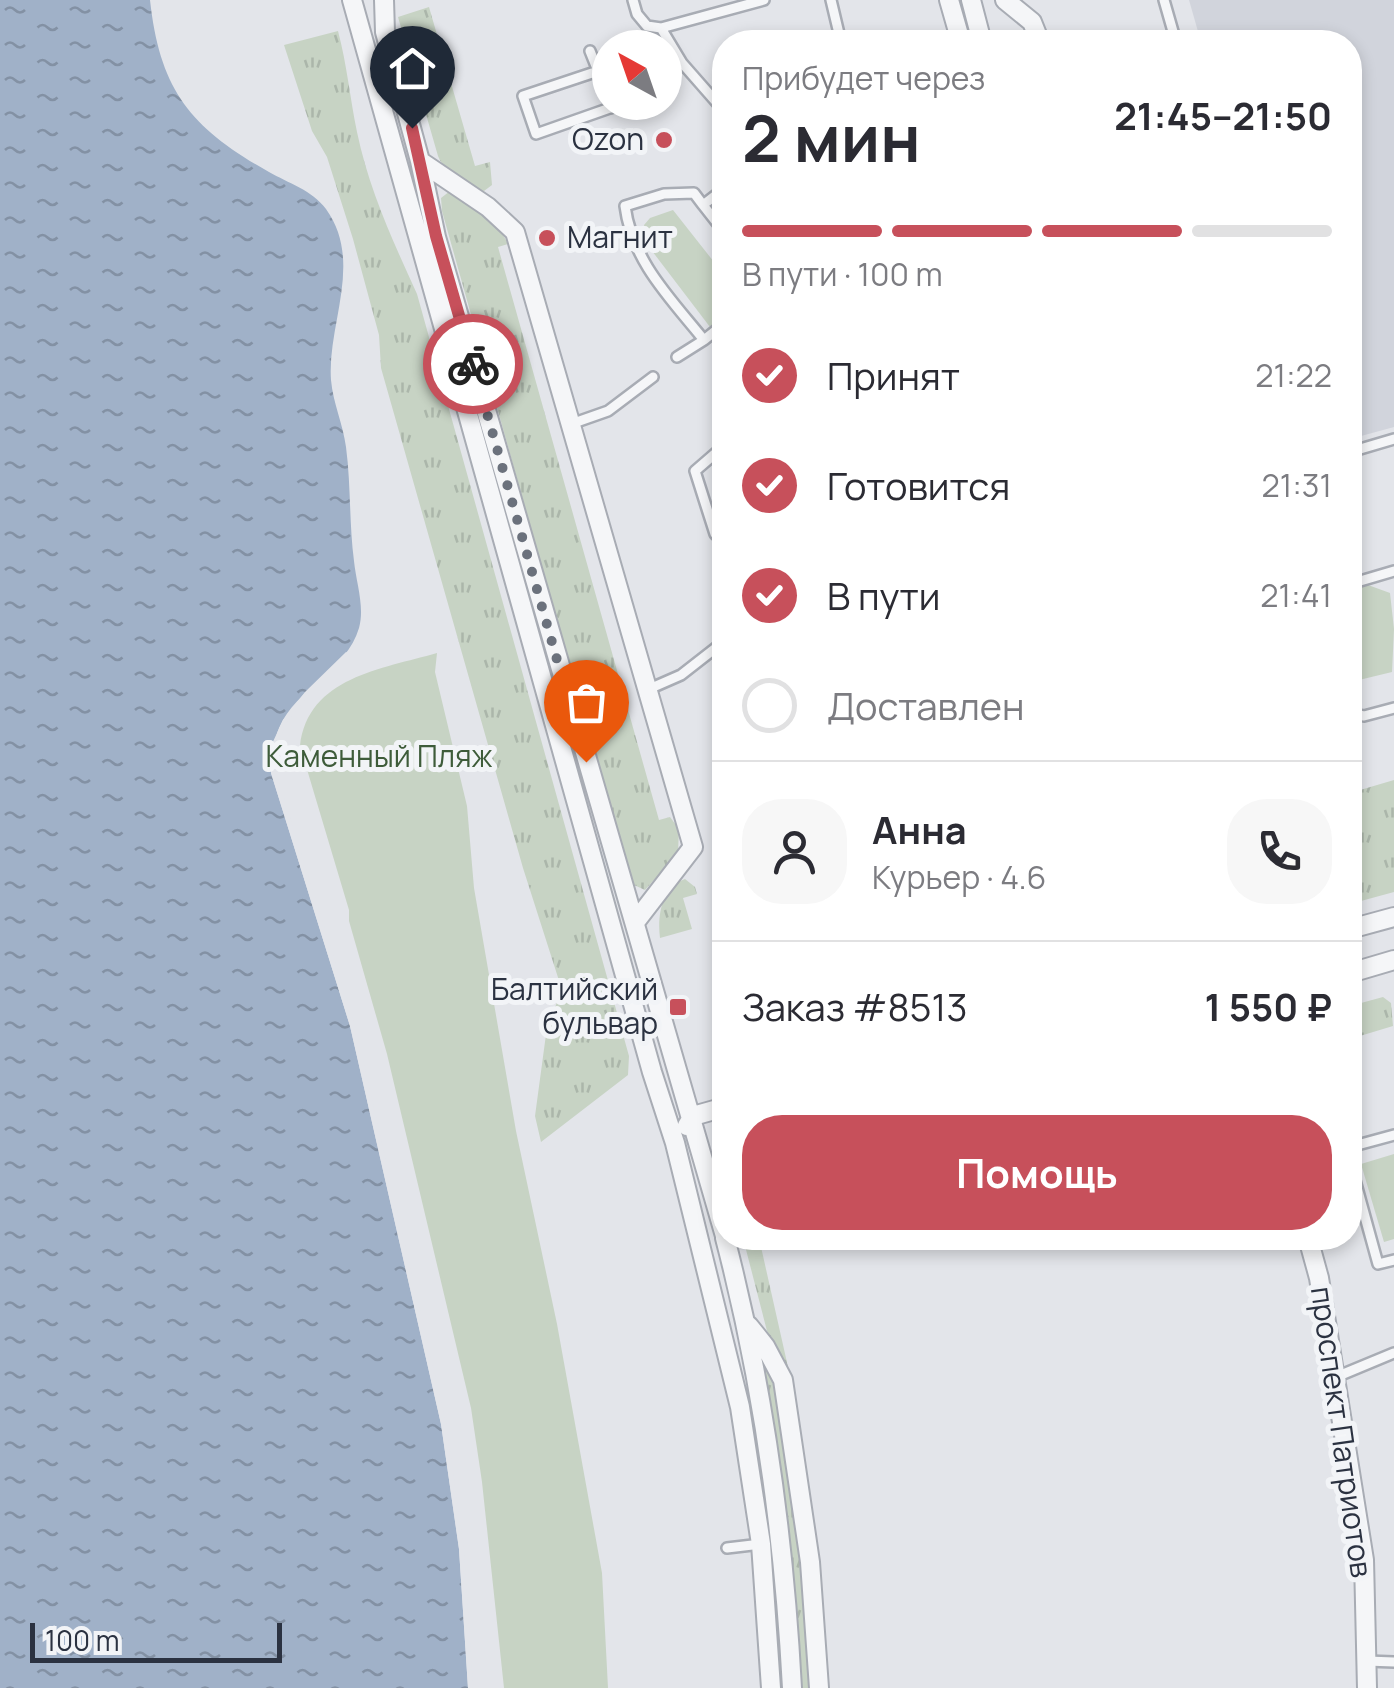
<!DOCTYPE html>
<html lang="ru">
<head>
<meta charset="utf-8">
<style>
	:root { --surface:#fff; --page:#f7f7f7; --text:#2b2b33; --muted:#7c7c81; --line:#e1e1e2; --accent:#c7505b }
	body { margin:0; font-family:Manrope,sans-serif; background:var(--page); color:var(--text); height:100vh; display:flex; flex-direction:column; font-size:38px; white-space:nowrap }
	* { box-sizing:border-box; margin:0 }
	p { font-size:32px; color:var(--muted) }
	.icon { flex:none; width:55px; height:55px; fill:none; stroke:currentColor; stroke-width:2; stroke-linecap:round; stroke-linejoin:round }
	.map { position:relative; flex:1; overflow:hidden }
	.side { position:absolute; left:712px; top:30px; width:650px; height:1220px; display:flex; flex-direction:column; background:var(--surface); border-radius:40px; box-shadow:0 5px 15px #0003 }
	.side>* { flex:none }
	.needle { width:65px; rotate:320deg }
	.fabs { position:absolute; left:592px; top:30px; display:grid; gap:20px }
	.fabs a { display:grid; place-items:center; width:90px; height:90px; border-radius:50%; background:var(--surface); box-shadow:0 5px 15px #0003; font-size:50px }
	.scale { position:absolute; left:30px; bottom:25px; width:252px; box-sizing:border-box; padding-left:10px; border:5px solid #2b3241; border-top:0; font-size:28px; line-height:35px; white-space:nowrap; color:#2b3241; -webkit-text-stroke:8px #f2f4f7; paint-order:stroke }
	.pin { position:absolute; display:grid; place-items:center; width:85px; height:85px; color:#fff; margin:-102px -42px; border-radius:50% 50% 50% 0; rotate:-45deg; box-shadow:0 0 10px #0007 }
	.pin .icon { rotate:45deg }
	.courier { position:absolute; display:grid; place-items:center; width:100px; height:100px; margin:-50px; border:8px solid #c7505b; border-radius:50%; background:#fff; color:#222; box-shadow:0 2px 12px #0007 }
	.head em { font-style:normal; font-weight:700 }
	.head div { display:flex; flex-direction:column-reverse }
	.head { display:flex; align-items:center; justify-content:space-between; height:170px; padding:0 30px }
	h1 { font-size:65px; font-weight:700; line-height:75px }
	.bar { display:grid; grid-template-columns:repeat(4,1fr); gap:15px 10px; align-content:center; height:120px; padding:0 30px }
	.bar i { height:12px; border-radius:8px; background:var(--line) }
	.bar .active { background:var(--accent) }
	.bar p { grid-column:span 4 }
	.line { display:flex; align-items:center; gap:25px; padding:0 30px; border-top:2px solid var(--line) }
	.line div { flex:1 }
	.round { display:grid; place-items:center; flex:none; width:105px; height:105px; border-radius:40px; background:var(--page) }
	ol { padding:0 30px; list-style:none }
	li { display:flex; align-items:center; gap:30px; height:110px }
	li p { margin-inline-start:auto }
	li .icon { padding:10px; border-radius:50%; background:var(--accent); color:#fff; stroke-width:4 }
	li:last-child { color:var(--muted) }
	li i { width:55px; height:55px; border:5px solid var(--line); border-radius:50% }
	.button { display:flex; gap:20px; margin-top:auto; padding:20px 30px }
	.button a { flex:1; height:115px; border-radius:40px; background:var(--accent); color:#fff; font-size:40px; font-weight:700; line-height:115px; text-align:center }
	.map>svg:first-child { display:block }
	.built { fill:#d1d4dc }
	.grass { fill:url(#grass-tufts) }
	.park { fill:#c7d3c4 }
	.water { fill:url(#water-ripples) }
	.pier { fill:#e3e5ea }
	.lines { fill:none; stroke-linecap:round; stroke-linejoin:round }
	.lane-casing { stroke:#a8acb4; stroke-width:14 }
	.street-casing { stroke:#a8acb4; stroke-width:22 }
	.lane { stroke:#f5f6f8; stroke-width:9 }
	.street { stroke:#f5f6f8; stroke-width:18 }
	.done { stroke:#6b717c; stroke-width:10; stroke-dasharray:0 18 }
	.route { stroke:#c7505b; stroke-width:12 }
	.poi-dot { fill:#c7505b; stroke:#f2f4f7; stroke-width:4 }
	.labels { text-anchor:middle; stroke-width:10; stroke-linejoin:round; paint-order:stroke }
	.poi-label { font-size:30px; fill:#2b3241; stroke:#f2f4f7; text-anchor:end }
	.park-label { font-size:30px; fill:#3e5c3a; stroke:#f2f4f7 }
	.street-label { font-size:30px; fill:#2b3241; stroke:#f2f4f7 }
</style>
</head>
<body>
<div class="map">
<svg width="1394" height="1688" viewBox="0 0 1394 1688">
	<defs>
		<pattern id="grass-tufts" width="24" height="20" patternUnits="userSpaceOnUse" patternTransform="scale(2.5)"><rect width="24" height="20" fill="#c7d3c4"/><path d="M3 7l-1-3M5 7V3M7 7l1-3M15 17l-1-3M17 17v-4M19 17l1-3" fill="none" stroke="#abb6aa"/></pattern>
		<pattern id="water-ripples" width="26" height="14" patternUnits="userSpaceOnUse" patternTransform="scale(2.5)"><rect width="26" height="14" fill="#a0b1c8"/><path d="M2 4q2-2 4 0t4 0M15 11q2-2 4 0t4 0" fill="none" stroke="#8391a4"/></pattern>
	</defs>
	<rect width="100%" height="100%" fill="#e3e5ea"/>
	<path class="built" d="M 1189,0 L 1394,0 L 1394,427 L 1350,439 L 1350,42 L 1201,42 Z"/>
	<path class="grass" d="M 429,7 L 475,166 L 490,162 L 492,185 L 484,191 C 466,186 445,173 438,156 L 398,17 Z
		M 338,31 C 347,65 350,98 357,132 C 369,190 393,241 417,294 L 629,1056 L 628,1075 L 541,1142 L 535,1116 L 547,1027 L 562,990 L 523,868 L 381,368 L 379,335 L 353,239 L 327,157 L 312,131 L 284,45 Z
		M 450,191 C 472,206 497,219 508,244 L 498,247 L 659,820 L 670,817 L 679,829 L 678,853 L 645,890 L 634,885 L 628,875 L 442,211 L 441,198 Z
		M 1394,780 L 1394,892 L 1350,904 L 1350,793 Z
		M 685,879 L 695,887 L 697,894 L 683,898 L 692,929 L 660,938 C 657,915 662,887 685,879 Z
		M 1383,997 L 1391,1003 L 1393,1026 L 1350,1039 L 1350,1006 Z
		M 743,1238 L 759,1238 L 788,1367 L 767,1331 Z
		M 764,1368 C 791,1389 808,1642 810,1688 L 801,1688 L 793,1564 Z"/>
	<path class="park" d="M 673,210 L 725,276 L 725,315 L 710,327 L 649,247 L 644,225 L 650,218 Z
		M 1368,585 L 1390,593 L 1394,629 L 1392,672 L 1359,680 L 1350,645 L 1350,590 Z
		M 437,653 L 435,672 L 467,806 L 474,888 L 516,1131 L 557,1324 L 602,1573 L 608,1688 L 504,1688 L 482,1482 L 471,1408 L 387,1054 L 349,921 L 349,910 L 300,746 C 308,677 382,669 437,653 Z
		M 1394,1154 L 1394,1239 L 1384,1242 L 1361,1164 Z"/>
	<path class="water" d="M 0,0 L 150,0 C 160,91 191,128 269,172 C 288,183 312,190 326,209 C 364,262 327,324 331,380 C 333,403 343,424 346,447 C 351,484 349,523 354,561 C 356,582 365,607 359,628 C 347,670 296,688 279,728 C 273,742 273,759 271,773 L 350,1026 L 441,1424 L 459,1549 L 468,1688 L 0,1688 Z"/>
	<path class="pier" d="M 346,652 L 350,654 L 309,695 L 287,722 L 276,747 L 276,772 L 355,1025 L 446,1423 L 464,1548 L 473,1688 L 468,1688 L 459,1549 L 441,1424 L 350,1026 L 271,773 L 271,746 L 283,720 L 305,692 Z"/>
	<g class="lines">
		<g class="lane-casing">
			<path id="lane" d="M 633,0 L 637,14 L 647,26 L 661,28 L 764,0
				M 831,0 L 841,42
				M 1164,0 L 1176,42
				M 661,28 L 682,63 L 725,112
				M 590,51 L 598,71
				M 665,78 L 682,63
				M 611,108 L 598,71 L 523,96 L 536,134 L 627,102
				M 725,188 L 703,205 L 725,233
				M 703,205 L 694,193 L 664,194 L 625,206 C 632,261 671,299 704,340 L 725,323
				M 677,357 L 704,340
				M 571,424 L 608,411 L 653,377
				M 725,445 L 695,471 L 715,534 L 725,543
				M 1350,452 L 1394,439
				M 1350,584 L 1394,571
				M 649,689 L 681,675 L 722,643
				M 1350,713 L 1364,716 L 1394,708
				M 1350,1147 L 1394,1135
				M 1350,1162 L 1378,1264 L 1394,1260
				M 1336,1377 L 1394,1353
				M 727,1548 L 761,1544
				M 1367,1661 L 1394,1662"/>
		</g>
		<g class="street-casing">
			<path id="street" d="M 352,0 L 652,1072 L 675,1143 L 740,1407 L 761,1544 L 771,1688
				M 384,0 L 385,32 L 420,161 L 436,237 L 725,1236
				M 949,0 L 961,42
				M 971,0 L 982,42
				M 1005,0 L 1032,22 L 1040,42
				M 420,161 L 488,207 L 515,232 L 693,847 L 636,921
				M 1350,929 L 1394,917
				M 1350,973 L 1394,960
				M 687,1126 L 693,1116 L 725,1107
				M 725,1238 C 763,1384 784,1536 792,1688
				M 1308,1238 L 1319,1278 L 1364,1560 L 1367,1688
				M 749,1326 L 765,1346 L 783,1380 L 810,1562 L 819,1688"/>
		</g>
		<use href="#lane" class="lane"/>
		<use href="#street" class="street"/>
	</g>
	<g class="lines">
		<path class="done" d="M 473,364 L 586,762"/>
		<path class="route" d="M 412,128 L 436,236 L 473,364"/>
	</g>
	<g class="poi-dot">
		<circle cx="664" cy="140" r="10"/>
		<circle cx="547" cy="238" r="10"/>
		<rect x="668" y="997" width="20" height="20" rx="5"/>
	</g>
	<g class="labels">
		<g class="poi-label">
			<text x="644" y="150">Ozon</text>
			<text x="567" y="248" text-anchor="start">Магнит</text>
			<text x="658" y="1000">Балтийский<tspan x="658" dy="34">бульвар</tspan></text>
		</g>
		<g class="park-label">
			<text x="379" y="767">Каменный Пляж</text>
		</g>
		<g class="street-label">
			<text transform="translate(1341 1432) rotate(82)" y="10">проспект Патриотов</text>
		</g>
	</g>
</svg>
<div class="fabs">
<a><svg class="needle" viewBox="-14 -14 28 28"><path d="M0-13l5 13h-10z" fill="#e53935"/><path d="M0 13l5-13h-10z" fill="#7c7c81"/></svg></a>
</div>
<div class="scale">100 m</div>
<div class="pin" style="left:586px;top:762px;background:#ea580c"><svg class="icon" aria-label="bag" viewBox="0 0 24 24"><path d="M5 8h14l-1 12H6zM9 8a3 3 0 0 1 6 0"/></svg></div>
<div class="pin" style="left:412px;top:128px;background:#1f2937"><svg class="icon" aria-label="home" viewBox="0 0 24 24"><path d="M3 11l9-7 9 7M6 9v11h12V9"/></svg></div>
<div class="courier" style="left:473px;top:364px"><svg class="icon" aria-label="bike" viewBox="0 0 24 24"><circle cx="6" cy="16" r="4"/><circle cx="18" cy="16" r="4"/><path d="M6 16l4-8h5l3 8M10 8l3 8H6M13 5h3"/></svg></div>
<section class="side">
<div class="head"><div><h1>2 мин</h1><p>Прибудет через</p></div><em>21:45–21:50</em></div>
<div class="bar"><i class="active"></i><i class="active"></i><i class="active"></i><i></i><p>В пути · 100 m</p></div>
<ol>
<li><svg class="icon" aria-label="check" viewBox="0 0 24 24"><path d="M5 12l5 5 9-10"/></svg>Принят<p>21:22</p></li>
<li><svg class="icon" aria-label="check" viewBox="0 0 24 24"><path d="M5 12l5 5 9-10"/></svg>Готовится<p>21:31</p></li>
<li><svg class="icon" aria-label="check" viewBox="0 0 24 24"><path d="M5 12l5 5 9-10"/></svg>В пути<p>21:41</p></li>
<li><i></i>Доставлен</li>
</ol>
<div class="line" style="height:180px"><a class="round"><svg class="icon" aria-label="person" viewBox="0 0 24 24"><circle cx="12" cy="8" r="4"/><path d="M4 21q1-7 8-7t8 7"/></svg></a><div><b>Анна</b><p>Курьер · 4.6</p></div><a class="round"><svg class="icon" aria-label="phone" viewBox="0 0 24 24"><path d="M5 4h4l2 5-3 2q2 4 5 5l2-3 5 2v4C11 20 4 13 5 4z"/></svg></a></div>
<div class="line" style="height:130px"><div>Заказ #8513</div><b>1 550 ₽</b></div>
<div class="button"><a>Помощь</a></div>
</section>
</div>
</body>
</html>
